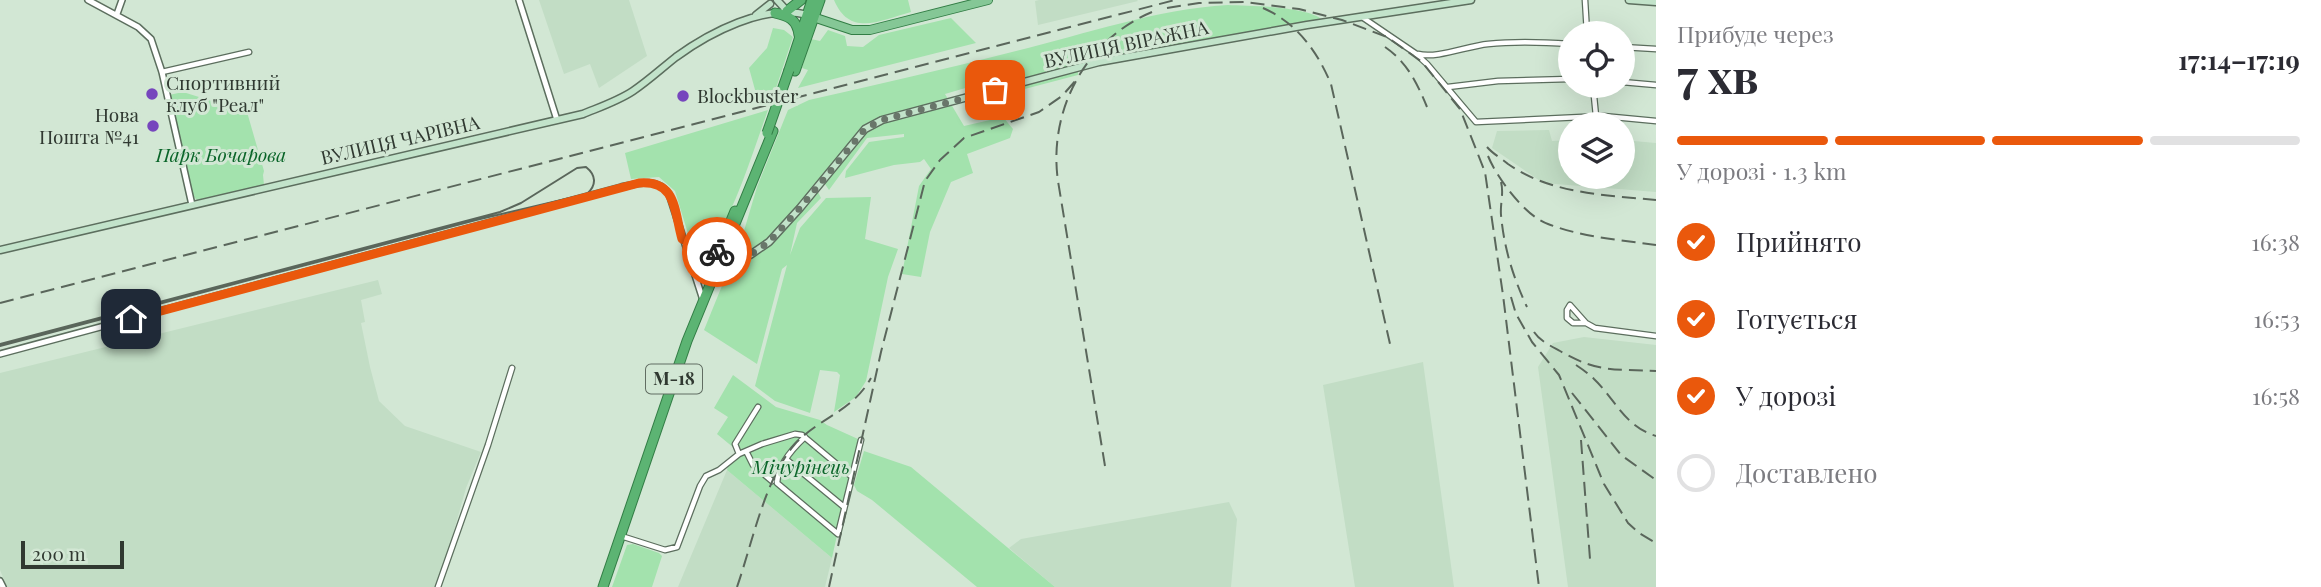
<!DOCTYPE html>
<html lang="uk">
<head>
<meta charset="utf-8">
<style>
	:root { --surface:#fff; --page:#f2f2f3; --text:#2b2b33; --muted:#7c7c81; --line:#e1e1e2; --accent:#ea580c }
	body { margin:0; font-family:"Playfair Display",serif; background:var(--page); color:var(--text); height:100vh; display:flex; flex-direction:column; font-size:26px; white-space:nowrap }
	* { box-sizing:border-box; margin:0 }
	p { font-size:23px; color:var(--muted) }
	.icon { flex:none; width:38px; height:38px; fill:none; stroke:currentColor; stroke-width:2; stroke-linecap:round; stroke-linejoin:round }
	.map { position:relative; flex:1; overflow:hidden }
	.side { display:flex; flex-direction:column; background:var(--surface); width:665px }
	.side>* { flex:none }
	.controls { position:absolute; left:1558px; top:21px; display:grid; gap:14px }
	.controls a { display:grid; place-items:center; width:77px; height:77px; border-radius:50%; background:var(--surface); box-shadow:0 7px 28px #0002; font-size:35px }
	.scale { position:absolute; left:21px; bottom:18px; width:103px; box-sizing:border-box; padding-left:7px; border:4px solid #303931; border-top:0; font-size:19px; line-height:24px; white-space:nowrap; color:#303931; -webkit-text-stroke:5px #d2e7d4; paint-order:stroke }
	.pin { position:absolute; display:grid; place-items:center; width:60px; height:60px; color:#fff; margin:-30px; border-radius:14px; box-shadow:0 4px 10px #0006 }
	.courier { position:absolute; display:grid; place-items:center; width:70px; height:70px; margin:-35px; border:5px solid #ea580c; border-radius:50%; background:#fff; color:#222; box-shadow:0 2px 9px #0007 }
	.summary em { font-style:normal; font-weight:700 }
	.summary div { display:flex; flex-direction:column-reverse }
	.summary { display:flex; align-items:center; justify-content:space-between; height:119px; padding:0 21px }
	h1 { font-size:46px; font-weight:700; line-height:52px }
	.bar { display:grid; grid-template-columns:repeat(4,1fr); gap:10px 7px; align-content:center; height:84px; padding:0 21px }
	.bar i { height:9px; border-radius:5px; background:var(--line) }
	.bar .on { background:var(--accent) }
	.bar p { grid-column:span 4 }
	ol { padding:0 21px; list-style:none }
	li { display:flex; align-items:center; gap:21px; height:77px }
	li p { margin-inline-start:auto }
	li .icon { padding:7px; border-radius:50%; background:var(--accent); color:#fff; stroke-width:4 }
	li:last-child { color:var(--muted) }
	li i { width:38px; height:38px; border:4px solid var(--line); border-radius:50% }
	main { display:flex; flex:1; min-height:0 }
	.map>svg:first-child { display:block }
	.built { fill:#c2ddc5 }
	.green { fill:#a3e2ad }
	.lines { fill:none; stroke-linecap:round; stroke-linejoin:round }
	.minor-casing { stroke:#5c6e5e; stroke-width:7 }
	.tertiary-casing { stroke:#5c6e5e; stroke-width:8 }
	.secondary-casing { stroke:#5c6e5e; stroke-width:9 }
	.primary-casing { stroke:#327d45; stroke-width:10 }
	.trunk-casing { stroke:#327d45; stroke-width:11 }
	.minor { stroke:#fff; stroke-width:4.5 }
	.tertiary { stroke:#fff; stroke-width:5 }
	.secondary { stroke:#c2e3ca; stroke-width:6 }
	.primary { stroke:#85c796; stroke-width:8 }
	.trunk { stroke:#5cb473; stroke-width:9 }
	.tram { stroke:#5a665b; stroke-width:2 }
	.rail { stroke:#5a665b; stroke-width:2; stroke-dasharray:14 7; stroke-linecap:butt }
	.trunk-bridge-casing { stroke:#327d45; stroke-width:11; stroke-linecap:butt }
	.trunk-bridge { stroke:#5cb473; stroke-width:9 }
	.done { stroke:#69766a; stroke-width:7; stroke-dasharray:0 12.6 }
	.route { stroke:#ea580c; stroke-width:9 }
	.poi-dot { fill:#7646bd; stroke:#d2e7d4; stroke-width:2.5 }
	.labels { text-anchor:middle; stroke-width:6; stroke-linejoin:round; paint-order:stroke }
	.shield { fill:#d2e7d4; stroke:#616d62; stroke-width:2 }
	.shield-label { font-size:18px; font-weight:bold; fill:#303931 }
	.street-label { font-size:19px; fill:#303931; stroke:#d2e7d4 }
	.poi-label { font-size:19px; fill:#303931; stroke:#d2e7d4; text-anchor:start }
	.park-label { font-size:19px; font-style:italic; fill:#0a6529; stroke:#d2e7d4 }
</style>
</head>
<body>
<main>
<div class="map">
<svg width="1656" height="587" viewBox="0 0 1656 587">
	<rect width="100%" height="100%" fill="#d2e7d4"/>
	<path class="built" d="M 539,0 L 629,0 L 647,56 L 599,88 L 590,64 L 564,74 Z
		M 1039,0 L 1137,0 L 1138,1 L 1038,25 L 1035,1 Z
		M 1549,130 L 1552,141 L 1570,140 L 1570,177 L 1622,177 L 1622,140 L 1656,143 L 1656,192 L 1543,183 L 1492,148 L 1497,131 Z
		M 378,280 L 382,294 L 361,300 L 365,322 L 361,323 L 370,367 L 379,401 L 405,426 L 481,452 L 466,488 L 438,587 L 7,587 L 0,570 L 0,373 Z
		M 1584,337 L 1656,345 L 1656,587 L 1568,587 L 1538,367 L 1553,343 Z
		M 1423,362 L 1454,587 L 1355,587 L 1323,385 Z
		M 727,470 L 832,558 L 825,587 L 678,587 Z
		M 1229,502 L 1237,519 L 1231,587 L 1055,587 L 1009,548 L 1021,539 Z"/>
	<path class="green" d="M 834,0 L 908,0 L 911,12 C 881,20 850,38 834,0 Z
		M 1228,5 C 1251,6 1307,6 1323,20 L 1078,68 L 1078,75 L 1017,91 L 1013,74 L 945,94 L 964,126 L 1003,117 L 1013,129 L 1010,138 L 967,154 L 973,173 L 951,182 L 930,232 L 921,277 L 902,274 L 919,186 L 931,169 L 924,159 L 920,162 L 894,165 L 845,178 L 846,171 L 869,142 L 904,137 L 904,134 L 867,138 L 829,190 L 823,181 L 816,188 L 821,198 L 797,223 L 790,255 L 800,228 L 826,198 L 871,197 L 865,239 L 898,249 L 888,277 L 866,381 L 856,397 L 834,412 L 840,375 L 837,372 L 820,370 L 810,413 L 775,401 L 755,386 L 787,265 L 782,269 L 757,364 L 704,330 L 728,271 L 745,265 L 748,250 L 741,241 L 757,187 L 788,110 L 809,100 C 878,84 947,69 1016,51 C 1086,34 1156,9 1228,5 Z
		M 951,18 L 976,43 L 798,88 L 808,70 L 802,68 L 811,39 L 820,41 L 828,30 L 845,36 L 847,46 L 863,47 L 879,35 Z
		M 773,28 L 784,30 L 793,37 L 774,94 L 757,97 L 749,68 L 767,48 Z
		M 183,92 L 247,112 L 264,171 L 263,175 L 264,185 L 197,200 L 193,196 L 169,95 Z
		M 768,110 C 752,154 738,202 714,242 L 702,244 L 689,237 L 675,191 L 659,177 L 631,179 L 625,153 Z
		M 733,375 L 776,407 L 820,420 L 827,425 L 858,439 L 832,558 L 727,470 L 728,466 L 739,458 L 734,448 L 717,434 L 728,417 L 714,408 Z
		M 864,451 L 911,467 L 1055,587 L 977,587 L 872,500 L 857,491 L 854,485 Z
		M 633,544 L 659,553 L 662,556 L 652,587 L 612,587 L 627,545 Z"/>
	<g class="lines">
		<g class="minor-casing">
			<path id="minor" d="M 1585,0 L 1587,33
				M 1362,17 L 1415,53 L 1427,64 L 1476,122 L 1603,116 L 1656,121
				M 1622,47 L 1656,49
				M 1418,54 C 1437,59 1467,46 1488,44 C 1515,41 1543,42 1570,44
				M 162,72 L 249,52
				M 1622,82 L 1656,85
				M 1593,86 L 1596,116
				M 1448,87 L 1498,81 L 1570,79
				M 1586,323 L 1573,323 L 1567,318 L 1567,310 L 1570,305 L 1586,323 L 1595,328 L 1656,336
				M 805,437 C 792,449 778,465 777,483 L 838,534 L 861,440
				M 746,451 L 753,465 L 772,481
				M 739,454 L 735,444 L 758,407
				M 787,460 L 844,507
				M 621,536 L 665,550 L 677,547 L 700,486 L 706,476 L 719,470 L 739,454 L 762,444 L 795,434 L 802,435 L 851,476
				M 438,587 L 488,445 L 512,368"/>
		</g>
		<g class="tertiary-casing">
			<path id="tertiary" d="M 88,0 L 138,27 L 151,39 L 162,72 L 192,205
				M 519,0 L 557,120
				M 117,14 L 122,0
				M 683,239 L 717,253
				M 0,354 L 621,187 C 639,183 657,177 669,194 L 703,300
				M 0,581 L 3,587"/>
		</g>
		<g class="secondary-casing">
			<path id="secondary" d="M 777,0 L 787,11
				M 1629,0 L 1656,2
				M 756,15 L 770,4
				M 0,250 L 583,114 C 600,107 618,101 633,91 C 648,81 662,68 676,57 C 709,33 765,3 808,15
				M 719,253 L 735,256 L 750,255 L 769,242 L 800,208 L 865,129 L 882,120 L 1099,62 L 1307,25 L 1471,0"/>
		</g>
		<g class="primary-casing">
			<path id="primary" d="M 810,16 L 852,30 L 870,30 L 988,0"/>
		</g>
		<g class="trunk-casing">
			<path id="trunk" d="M 787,11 L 801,0
				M 775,13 C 788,16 797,19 799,35
				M 789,70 L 812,0
				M 795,71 L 820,0
				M 712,275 L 712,267 L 735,211
				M 603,587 L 687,341 L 773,131"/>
		</g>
		<use href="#minor" class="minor"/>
		<use href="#tertiary" class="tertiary"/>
		<use href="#secondary" class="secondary"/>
		<use href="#primary" class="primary"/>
		<use href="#trunk" class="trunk"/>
		<path class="tram" d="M 0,344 L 500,212 L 521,203 L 577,168 L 586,167 C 596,175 597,185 587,194 L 476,220 L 0,346"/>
		<path class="rail" d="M 1167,8 L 1199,3 L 1244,2 L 1299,9 L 1342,20 L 1387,37 L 1422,62 L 1460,109 L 1485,172 L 1503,295 L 1539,587
			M 1263,8 C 1297,23 1317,51 1331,84 L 1390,344
			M 1385,47 C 1407,62 1417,83 1427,107
			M 1487,147 C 1493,154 1501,158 1508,164 C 1551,194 1605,195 1656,200
			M 1488,156 C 1497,178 1525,216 1548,224 C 1582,237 1620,240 1656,245
			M 1501,182 C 1504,193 1500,204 1501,215 C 1504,248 1513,277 1527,307
			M 1511,297 L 1516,314 L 1532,342 L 1559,375 L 1604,484 L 1628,523 L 1639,533 L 1656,543
			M 0,303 L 1175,0
			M 1534,332 C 1540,341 1551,346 1560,351 C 1598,373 1615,369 1656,371
			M 1576,365 C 1582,369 1589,374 1594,379 C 1616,400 1624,426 1656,436
			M 1572,393 L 1621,455 L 1656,480
			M 1581,440 L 1590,559
			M 1105,466 L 1058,181 C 1048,111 1085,40 1152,12
			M 737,587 C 752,544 765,478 795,444 C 820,417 852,412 871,378
			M 829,587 L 881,352 L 925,181 L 940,160 L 964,138 L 1039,112 L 1062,96 L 1077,79"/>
		<g class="trunk-bridge-casing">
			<path id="trunk-bridge" d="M 767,133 L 789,70"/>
		</g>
		<use href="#trunk-bridge" class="trunk-bridge"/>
	</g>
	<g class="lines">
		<path class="done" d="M 717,252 L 735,256 L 750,255 L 769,242 L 800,208 L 865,129 L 882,120 L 995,90"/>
		<path class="route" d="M 131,319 L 639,183 C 677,180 674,211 682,239 L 717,252"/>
	</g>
	<g class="poi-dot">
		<circle cx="152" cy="94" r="7"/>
		<circle cx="683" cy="96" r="7"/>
		<circle cx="153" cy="126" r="7"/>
	</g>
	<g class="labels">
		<rect class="shield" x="646" y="364.5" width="56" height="29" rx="5"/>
		<g class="shield-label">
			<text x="674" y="385">М-18</text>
		</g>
		<g class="street-label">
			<text transform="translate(1126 44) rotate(-12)" y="7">ВУЛИЦЯ ВІРАЖНА</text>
			<text transform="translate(400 140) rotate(-13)" y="7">ВУЛИЦЯ ЧАРІВНА</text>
		</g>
		<g class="poi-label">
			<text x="166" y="90">Спортивний<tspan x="166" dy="22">клуб "Реал"</tspan></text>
			<text x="697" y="103">Blockbuster</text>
			<text x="139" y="122" text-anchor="end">Нова<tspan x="139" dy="22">Пошта №41</tspan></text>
		</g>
		<g class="park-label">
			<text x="221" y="162">Парк Бочарова</text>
			<text x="801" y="474">Мічурінець</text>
		</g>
	</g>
</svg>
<div class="controls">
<a><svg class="icon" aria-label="locate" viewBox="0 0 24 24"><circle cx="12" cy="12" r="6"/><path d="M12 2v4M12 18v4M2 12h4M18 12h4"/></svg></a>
<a><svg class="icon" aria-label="layers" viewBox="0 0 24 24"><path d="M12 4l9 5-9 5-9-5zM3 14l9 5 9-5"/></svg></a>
</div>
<div class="scale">200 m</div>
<div class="pin" style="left:995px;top:90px;background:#ea580c"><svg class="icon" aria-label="bag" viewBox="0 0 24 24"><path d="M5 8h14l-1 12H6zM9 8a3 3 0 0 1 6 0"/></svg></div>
<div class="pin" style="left:131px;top:319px;background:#1f2937"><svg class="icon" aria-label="home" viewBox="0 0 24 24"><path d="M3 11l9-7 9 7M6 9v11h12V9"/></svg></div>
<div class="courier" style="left:717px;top:252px"><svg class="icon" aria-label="bike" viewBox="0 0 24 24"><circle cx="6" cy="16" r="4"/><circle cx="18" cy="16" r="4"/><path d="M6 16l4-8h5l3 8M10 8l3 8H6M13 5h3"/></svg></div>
</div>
<section class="side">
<div class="summary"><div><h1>7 хв</h1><p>Прибуде через</p></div><em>17:14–17:19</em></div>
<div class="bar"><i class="on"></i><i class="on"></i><i class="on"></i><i></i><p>У дорозі · 1.3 km</p></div>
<ol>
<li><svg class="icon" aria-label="check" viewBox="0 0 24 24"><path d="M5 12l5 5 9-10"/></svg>Прийнято<p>16:38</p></li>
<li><svg class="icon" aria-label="check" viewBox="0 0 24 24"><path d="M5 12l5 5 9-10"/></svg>Готується<p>16:53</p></li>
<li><svg class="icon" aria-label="check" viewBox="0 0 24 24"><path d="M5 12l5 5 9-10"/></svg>У дорозі<p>16:58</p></li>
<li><i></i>Доставлено</li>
</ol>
</section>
</main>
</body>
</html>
